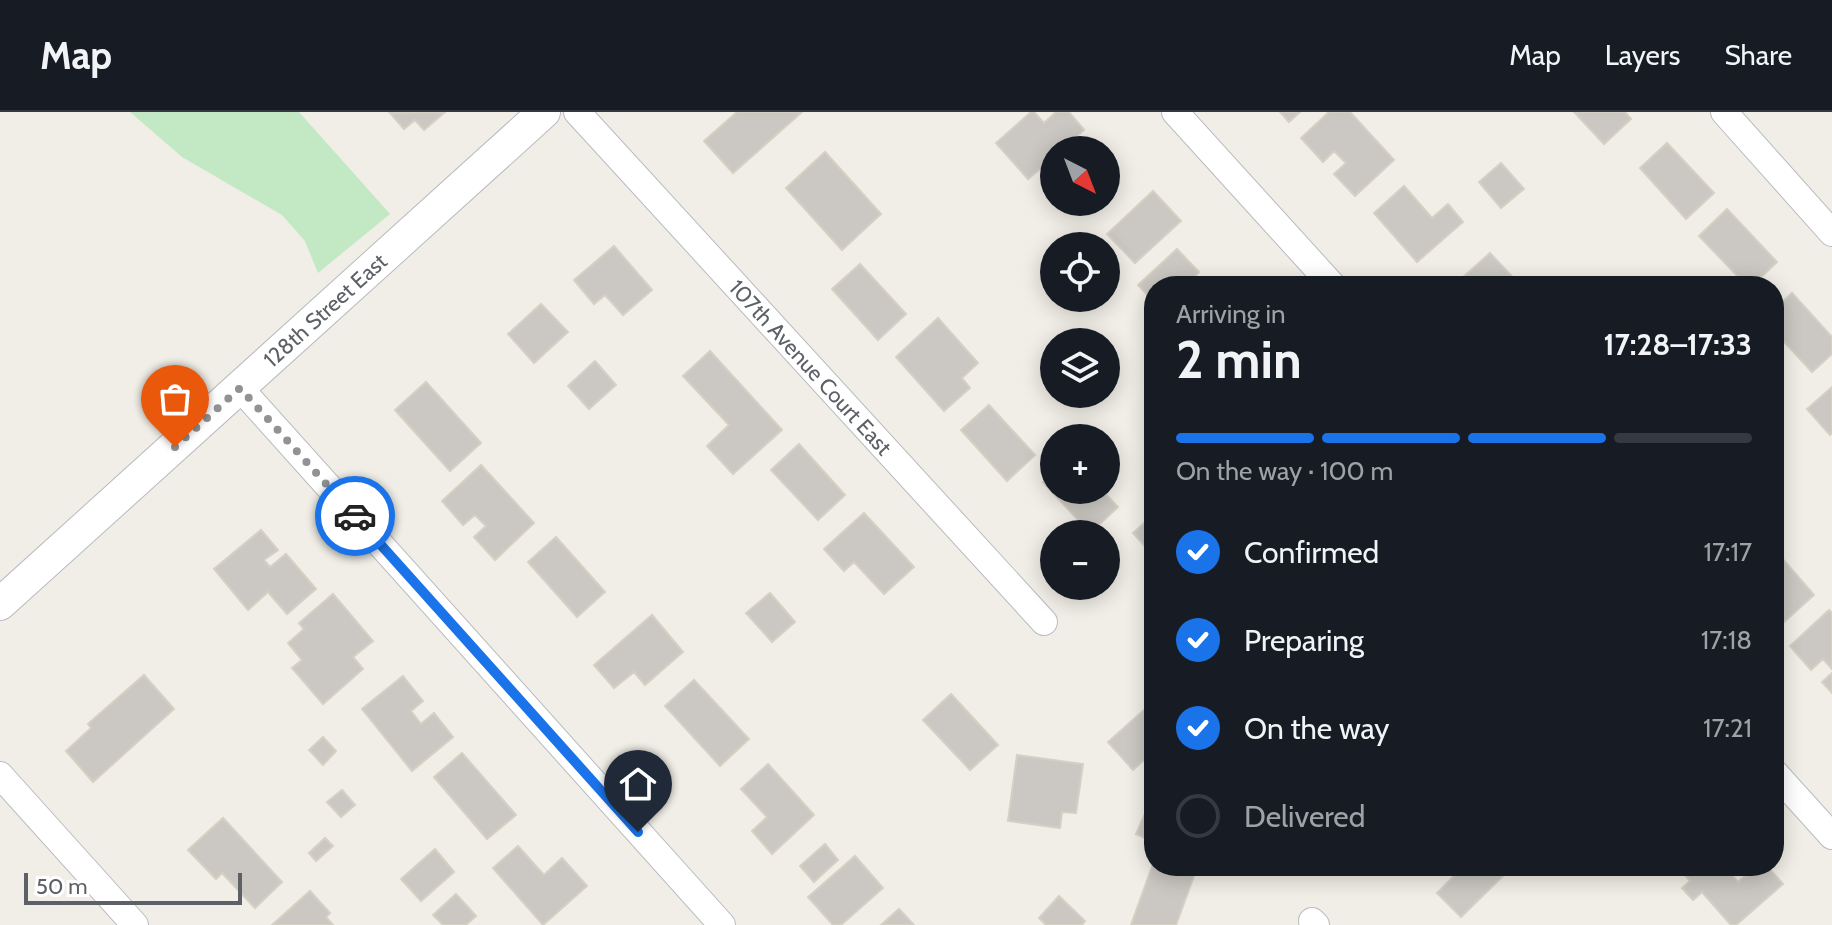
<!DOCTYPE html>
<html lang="en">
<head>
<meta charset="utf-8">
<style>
	:root { --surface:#171b24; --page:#242831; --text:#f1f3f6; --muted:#9ea1a6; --line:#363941; --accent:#1a73e8 }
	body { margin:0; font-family:Cabin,sans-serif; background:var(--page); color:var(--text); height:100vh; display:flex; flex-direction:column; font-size:30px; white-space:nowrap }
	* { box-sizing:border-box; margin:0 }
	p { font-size:26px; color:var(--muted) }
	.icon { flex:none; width:44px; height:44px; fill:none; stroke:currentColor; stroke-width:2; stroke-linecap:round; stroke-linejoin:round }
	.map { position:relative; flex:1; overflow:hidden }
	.drawer { position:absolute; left:1144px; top:164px; width:640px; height:600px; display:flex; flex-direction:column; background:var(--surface); border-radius:32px; box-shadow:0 4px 20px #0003 }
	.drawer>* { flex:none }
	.needle { width:52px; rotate:138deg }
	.controls { position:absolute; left:1040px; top:24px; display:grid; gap:16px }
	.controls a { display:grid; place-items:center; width:80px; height:80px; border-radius:50%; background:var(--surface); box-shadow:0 4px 20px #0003; font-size:40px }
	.scale { position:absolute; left:24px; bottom:20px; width:218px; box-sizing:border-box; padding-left:8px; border:4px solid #5d6167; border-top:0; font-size:22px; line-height:28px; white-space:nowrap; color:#5d6167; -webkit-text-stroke:6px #fff; paint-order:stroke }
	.pin { position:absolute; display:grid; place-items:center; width:68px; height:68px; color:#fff; margin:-82px -34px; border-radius:50% 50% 50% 0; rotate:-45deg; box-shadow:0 0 8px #0007 }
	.pin .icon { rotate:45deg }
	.courier { position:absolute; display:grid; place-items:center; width:80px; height:80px; margin:-40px; border:6px solid #1a73e8; border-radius:50%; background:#fff; color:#222; box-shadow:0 2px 10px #0007 }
	.headline em { font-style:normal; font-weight:700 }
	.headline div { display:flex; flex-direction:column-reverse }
	.headline { display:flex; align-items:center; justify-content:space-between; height:136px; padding:0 32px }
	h1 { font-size:52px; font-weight:700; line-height:60px }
	.bar { display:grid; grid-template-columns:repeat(4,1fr); gap:12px 8px; align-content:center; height:96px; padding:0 32px }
	.bar i { height:10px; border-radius:6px; background:var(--line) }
	.bar .active { background:var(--accent) }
	.bar p { grid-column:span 4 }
	ol { padding:0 32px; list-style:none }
	li { display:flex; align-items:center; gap:24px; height:88px }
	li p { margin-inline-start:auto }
	li .icon { padding:8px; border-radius:50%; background:var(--accent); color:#fff; stroke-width:4 }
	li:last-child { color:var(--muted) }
	li i { width:44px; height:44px; border:4px solid var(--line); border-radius:50% }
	header { display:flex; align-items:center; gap:48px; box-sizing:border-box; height:112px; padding:0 40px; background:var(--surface); border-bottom:2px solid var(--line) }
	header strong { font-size:38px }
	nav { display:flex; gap:44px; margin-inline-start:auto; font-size:28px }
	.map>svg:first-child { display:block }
	.green { fill:#c2e8c4 }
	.building { fill:#cbc8c3; stroke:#d5d0c4; stroke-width:2 }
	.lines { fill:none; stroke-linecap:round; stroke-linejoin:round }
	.minor-casing { stroke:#b8bbc0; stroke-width:28 }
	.tertiary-casing { stroke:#b8bbc0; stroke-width:34 }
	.minor { stroke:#fff; stroke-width:26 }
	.tertiary { stroke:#fff; stroke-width:32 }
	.done { stroke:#909293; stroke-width:8; stroke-dasharray:0 14.4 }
	.route { stroke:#1a73e8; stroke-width:10 }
	.labels { text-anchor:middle; stroke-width:8; stroke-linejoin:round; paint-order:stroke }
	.street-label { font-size:22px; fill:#5d6167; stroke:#fff }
</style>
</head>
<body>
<header>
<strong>Map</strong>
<nav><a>Map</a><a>Layers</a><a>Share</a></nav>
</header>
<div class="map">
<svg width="1832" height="813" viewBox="0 0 1832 813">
	<rect width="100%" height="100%" fill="#f0eee6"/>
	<path class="green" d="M 130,0 L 299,0 L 390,102 L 318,161 L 305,129 L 282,103 L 182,45 Z"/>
	<path class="building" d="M 445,0 L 424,18 L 415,8 L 404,17 L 390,1 Z
		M 737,0 L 802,0 L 733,61 L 704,29 Z
		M 1031,0 L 1034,0 L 1044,11 L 1056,0 L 1069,0 L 1084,18 L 1061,38 L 1054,38 L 1054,45 L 1028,67 L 996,31 Z
		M 1280,0 L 1300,0 L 1289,10 Z
		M 1329,0 L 1350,0 L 1394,48 L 1355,84 L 1334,62 L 1346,51 L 1334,39 L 1323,50 L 1301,26 Z
		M 1574,0 L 1625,0 L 1631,7 L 1604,32 Z
		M 1667,31 L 1714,81 L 1686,107 L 1640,56 Z
		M 825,40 L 881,102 L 842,138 L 786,76 Z
		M 1501,51 L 1524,77 L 1501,96 L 1479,70 Z
		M 1404,74 L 1432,106 L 1448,92 L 1463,110 L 1417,150 L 1374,101 Z
		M 1153,79 L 1181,109 L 1135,151 L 1107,122 Z
		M 1727,97 L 1777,150 L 1752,174 L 1747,174 L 1699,124 Z
		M 614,134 L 652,178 L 623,203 L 605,183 L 594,192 L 574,168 Z
		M 1177,137 L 1199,160 L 1188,171 L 1191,174 L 1154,174 L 1154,190 L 1138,173 Z
		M 1490,141 L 1521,174 L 1469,174 L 1462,166 Z
		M 860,152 L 906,202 L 878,228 L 832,177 Z
		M 1792,181 L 1832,225 L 1832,242 L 1812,260 L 1774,219 L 1774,198 Z
		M 541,192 L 568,220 L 534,251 L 508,222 Z
		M 938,206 L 978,251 L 962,266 L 970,276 L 944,299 L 896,245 Z
		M 710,239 L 782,318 L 733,362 L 707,334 L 729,313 L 683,264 Z
		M 595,249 L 616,273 L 589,297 L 568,274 Z
		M 426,270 L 481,331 L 450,359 L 395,298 Z
		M 1832,275 L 1832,321 L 1830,323 L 1807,297 Z
		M 989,293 L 1035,343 L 1007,369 L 961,318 Z
		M 799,332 L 845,383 L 818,408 L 771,358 Z
		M 481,353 L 534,411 L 495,448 L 474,425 L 486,414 L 475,403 L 463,413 L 442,389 Z
		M 1054,360 L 1054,378 L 1102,378 L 1118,395 L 1090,421 L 1043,370 Z
		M 864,401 L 914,455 L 884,482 L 854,450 L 844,459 L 824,437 Z
		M 1154,402 L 1154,444 L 1133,421 Z
		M 261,418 L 278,438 L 264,448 L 270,455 L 286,442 L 316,477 L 287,502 L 268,480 L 248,498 L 214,457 Z
		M 556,425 L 605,480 L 577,505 L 528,450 Z
		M 1774,437 L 1814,483 L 1774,519 Z
		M 770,481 L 795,510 L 772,530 L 746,501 Z
		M 333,482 L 373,529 L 353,545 L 363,557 L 323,592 L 292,556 L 302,548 L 288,531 L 304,517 L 299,511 Z
		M 1829,498 L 1832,501 L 1832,557 L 1823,547 L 1811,558 L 1790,534 Z
		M 652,503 L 683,540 L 645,573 L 634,560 L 614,576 L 594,553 Z
		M 1832,561 L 1832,581 L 1822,570 Z
		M 144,563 L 174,597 L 93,670 L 66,639 L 91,616 L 88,612 Z
		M 403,564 L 423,589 L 411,599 L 421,612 L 434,601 L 453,625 L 412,659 L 362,597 Z
		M 694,568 L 749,627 L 720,654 L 665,594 Z
		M 951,582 L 998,633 L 970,658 L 923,608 Z
		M 1154,589 L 1154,639 L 1133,658 L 1108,630 Z
		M 323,625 L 336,639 L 323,653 L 309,638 Z
		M 462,641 L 516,703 L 487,727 L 434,665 Z
		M 1017,643 L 1083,652 L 1076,701 L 1062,700 L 1060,716 L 1008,709 Z
		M 768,652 L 814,703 L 772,742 L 752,719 L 767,705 L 741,677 Z
		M 342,678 L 355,693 L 341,705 L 327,690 Z
		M 1147,697 L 1154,700 L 1154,730 L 1136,722 Z
		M 223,706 L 282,770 L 255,796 L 222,761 L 216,767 L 188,738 Z
		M 325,726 L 333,734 L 316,749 L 309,741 Z
		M 825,732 L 838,748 L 814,770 L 800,754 Z
		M 518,734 L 544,763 L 562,746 L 587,774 L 543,813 L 493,756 Z
		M 435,737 L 454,760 L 421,789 L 401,767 Z
		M 855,744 L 883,776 L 841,813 L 833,813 L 808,785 Z
		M 1154,749 L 1154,754 L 1177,754 L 1195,761 L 1176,813 L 1131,813 Z
		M 1446,754 L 1513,754 L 1461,805 L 1437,781 L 1455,763 Z
		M 1686,754 L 1733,754 L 1727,758 L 1738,770 L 1757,754 L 1767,754 L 1783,772 L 1736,813 L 1731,813 L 1702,780 L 1693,788 L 1682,776 L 1690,769 L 1681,758 Z
		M 310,779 L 330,801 L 326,805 L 333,813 L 272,813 Z
		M 456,782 L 476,804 L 466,813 L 443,813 L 433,803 Z
		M 1059,784 L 1085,809 L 1082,813 L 1046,813 L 1039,806 Z
		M 899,797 L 914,813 L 881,813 Z"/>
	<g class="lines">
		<g class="minor-casing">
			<g id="minor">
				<path id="s1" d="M 577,0 L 1044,510"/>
				<path d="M 1175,0 L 1333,174"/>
				<path d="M 1724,0 L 1832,121"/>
				<path d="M 240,276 L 722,813"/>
				<path d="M 1774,660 L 1832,724"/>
				<path d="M 0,663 L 135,813"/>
				<path d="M 1312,809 L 1316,813"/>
			</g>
		</g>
		<g class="tertiary-casing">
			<g id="tertiary">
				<path id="s2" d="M 0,492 L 544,0"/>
			</g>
		</g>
		<use href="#minor" class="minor"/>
		<use href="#tertiary" class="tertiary"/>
	</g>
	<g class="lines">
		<path class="done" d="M 175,335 L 240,276 L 355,404"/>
		<path class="route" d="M 355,404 L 638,720"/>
	</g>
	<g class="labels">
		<g class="street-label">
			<text dy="8" stroke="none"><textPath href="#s2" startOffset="438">128th Street East</textPath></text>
			<text dy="8" stroke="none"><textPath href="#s1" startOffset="346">107th Avenue Court East</textPath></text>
		</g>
	</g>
</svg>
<div class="controls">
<a><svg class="needle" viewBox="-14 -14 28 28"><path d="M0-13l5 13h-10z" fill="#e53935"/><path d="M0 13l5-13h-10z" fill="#9ea1a6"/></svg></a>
<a><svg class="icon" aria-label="locate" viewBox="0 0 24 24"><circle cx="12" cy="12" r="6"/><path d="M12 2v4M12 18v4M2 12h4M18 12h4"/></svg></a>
<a><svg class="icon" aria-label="layers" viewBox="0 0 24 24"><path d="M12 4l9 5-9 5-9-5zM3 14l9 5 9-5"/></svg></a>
<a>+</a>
<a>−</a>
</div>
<div class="scale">50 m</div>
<div class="pin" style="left:175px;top:335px;background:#ea580c"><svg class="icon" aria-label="bag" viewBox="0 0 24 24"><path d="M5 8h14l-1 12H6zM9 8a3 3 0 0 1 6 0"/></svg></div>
<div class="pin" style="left:638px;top:720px;background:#1f2937"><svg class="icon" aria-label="home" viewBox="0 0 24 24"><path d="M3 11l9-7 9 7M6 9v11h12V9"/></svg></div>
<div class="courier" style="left:355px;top:404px"><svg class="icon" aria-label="car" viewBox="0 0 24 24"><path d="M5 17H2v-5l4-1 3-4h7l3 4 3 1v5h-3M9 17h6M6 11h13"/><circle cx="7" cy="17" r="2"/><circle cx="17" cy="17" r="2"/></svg></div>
<section class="drawer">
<div class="headline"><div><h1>2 min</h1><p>Arriving in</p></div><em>17:28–17:33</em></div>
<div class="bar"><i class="active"></i><i class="active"></i><i class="active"></i><i></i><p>On the way · 100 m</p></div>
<ol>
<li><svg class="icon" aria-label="check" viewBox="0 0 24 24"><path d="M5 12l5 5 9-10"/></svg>Confirmed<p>17:17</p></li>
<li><svg class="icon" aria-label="check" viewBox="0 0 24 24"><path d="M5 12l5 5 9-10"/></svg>Preparing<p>17:18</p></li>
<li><svg class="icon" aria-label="check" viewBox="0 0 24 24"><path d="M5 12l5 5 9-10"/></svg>On the way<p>17:21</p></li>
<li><i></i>Delivered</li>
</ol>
</section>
</div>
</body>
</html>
